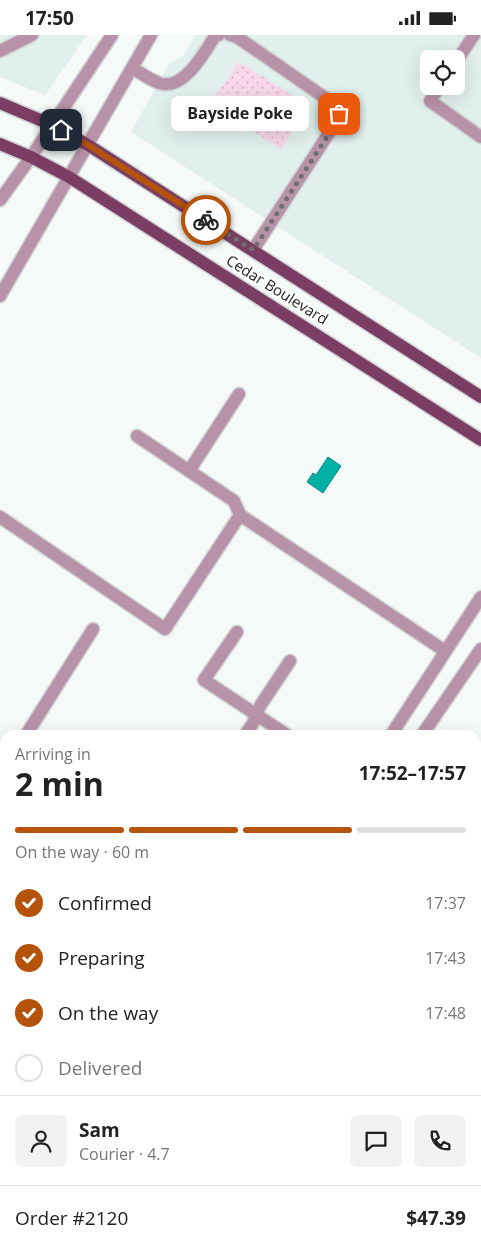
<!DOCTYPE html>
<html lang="en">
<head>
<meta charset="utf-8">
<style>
	:root { --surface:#fff; --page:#f2f2f2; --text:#222; --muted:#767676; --line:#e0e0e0; --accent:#b45309 }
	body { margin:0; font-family:"Open Sans",sans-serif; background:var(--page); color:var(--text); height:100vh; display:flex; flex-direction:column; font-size:19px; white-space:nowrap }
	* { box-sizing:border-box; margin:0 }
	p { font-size:16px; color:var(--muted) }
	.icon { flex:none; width:28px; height:28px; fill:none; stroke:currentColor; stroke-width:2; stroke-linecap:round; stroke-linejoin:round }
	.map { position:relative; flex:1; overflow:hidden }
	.panel { position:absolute; left:0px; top:695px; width:481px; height:530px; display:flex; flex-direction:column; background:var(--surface); border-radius:15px 15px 0 0; box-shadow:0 5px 20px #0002 }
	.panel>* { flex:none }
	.buttons { position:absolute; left:420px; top:15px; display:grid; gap:10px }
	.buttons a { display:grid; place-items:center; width:45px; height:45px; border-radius:8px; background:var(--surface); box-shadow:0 5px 20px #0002; font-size:25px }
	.pin { position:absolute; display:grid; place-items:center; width:42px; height:42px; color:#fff; margin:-21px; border-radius:10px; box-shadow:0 2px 8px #0006 }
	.courier { position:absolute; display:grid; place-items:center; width:50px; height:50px; margin:-25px; border:4px solid #b45309; border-radius:50%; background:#fff; color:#222; box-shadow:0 1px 6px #0007 }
	.bubble { position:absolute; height:35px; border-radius:8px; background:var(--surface); box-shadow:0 5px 20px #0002; font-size:16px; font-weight:700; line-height:35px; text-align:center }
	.headline em { font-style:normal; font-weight:700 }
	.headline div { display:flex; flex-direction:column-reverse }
	.headline { display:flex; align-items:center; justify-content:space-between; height:85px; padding:0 15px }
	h1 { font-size:32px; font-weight:700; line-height:38px }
	.bar { display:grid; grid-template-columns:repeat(4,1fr); gap:8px 5px; align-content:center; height:60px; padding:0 15px }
	.bar i { height:6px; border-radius:4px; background:var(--line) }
	.bar .active { background:var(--accent) }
	.bar p { grid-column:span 4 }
	.line { display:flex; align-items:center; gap:12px; padding:0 15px; border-top:1px solid var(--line) }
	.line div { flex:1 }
	.round { display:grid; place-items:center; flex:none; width:52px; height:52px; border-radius:8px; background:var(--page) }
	ol { padding:0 15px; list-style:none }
	li { display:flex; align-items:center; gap:15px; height:55px }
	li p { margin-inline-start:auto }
	li .icon { padding:5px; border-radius:50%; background:var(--accent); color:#fff; stroke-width:4 }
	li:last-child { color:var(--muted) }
	li i { width:28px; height:28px; border:2px solid var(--line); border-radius:50% }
	.status { display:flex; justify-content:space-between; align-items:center; height:35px; padding:0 25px; background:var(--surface); direction:ltr }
	.status svg { height:14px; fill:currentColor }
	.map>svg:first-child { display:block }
	.built { fill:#e1efed; fill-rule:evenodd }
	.grass { fill:#f7d7e9 }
	.park { fill:url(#park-dots) }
	.water { fill:#00b0a3; stroke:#0a867d }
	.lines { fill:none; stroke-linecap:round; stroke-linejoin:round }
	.minor-casing { stroke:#cfd4d3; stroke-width:15 }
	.major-casing { stroke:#cfd4d3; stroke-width:15 }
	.minor { stroke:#b892a8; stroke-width:12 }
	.major { stroke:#7c3d65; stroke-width:12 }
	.done { stroke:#6c706f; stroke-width:5; stroke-dasharray:0 9 }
	.route { stroke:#b45309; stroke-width:6 }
	.labels { text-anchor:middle; stroke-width:4; stroke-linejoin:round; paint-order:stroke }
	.street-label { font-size:15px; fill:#232524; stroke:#fff }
</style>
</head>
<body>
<div class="status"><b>17:50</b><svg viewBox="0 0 49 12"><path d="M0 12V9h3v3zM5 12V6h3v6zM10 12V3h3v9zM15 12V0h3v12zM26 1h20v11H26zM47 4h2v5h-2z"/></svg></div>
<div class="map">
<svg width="481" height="1225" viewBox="0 0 481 1225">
	<defs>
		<pattern id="park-dots" width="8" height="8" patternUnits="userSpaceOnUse" patternTransform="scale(1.25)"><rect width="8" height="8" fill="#f7d7e9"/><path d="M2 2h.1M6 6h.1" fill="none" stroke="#d3b8c8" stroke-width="1.8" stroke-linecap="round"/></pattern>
	</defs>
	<rect width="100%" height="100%" fill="#f5faf9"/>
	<path class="built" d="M 0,0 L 87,0 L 45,60 L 0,42 Z
		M 195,0 L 481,0 L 481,323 L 131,97 L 169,29 L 184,20 ZM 429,24 L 456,24 L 456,51 L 429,51 Z"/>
	<path class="grass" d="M 0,871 L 5,875 L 5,983 L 0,980 Z"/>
	<path class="park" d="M 238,28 C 247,30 251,35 258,39 C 276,48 291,62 309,70 L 306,78 L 300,84 L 281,114 L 218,74 L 220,71 L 212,66 Z"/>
	<path class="water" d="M 328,422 L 341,431 L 323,458 L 307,447 L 313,438 L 316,440 Z"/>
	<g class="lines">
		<g class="minor-casing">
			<path id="minor" d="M 230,0 L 237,2 L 337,71 L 339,79 L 331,95 L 253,215
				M 0,16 L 32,0
				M 456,27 L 474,0
				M 132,33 C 141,38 150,45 159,48 C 183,57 205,17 215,1 L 219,0
				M 440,51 L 430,66 L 481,102
				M 0,165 L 31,122 L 112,0
				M 0,261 L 151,0
				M 137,401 L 234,466 L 240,480 L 445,616
				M 189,436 L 239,359
				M 0,482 L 165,594 L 240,480
				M 237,597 L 204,645 L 287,700
				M 26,700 L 93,594
				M 245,700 L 252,690 L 260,671 L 290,626
				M 391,700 L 481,562
				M 422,700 L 481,614
				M 0,741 L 5,733
				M 0,1099 L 5,1097
				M 476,1173 L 481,1166
				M 476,1182 L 481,1186
				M 121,1220 L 129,1225
				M 55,1225 L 59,1220"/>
		</g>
		<g class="major-casing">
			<path id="major" d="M 0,68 L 52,90 L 88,110 L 481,362
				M 0,109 L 31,122 L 69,142 L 481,405"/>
		</g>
		<use href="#minor" class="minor"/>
		<use href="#major" class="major"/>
	</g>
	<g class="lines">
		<path class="done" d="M 206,185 L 253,215 L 331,96 L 339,79"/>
		<path class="route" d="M 61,95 L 88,110 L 206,185"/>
	</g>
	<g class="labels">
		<g class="street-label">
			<text transform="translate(277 255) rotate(32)" y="5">Cedar Boulevard</text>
		</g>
	</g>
</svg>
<div class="buttons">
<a><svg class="icon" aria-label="locate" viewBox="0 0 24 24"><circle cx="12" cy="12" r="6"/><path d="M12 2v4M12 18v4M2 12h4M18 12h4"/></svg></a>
</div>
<div class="pin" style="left:339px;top:79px;background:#ea580c"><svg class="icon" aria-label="bag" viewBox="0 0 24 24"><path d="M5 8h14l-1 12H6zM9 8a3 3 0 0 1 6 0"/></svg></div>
<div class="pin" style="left:61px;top:95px;background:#1f2937"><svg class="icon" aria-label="home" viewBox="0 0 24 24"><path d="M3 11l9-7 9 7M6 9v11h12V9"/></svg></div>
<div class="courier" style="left:206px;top:185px"><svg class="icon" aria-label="bike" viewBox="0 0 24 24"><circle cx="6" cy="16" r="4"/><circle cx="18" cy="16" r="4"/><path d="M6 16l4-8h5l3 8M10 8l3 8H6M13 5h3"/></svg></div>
<div class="bubble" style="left:171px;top:61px;width:138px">Bayside Poke</div>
<section class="panel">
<div class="headline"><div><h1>2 min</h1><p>Arriving in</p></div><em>17:52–17:57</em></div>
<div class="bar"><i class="active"></i><i class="active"></i><i class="active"></i><i></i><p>On the way · 60 m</p></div>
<ol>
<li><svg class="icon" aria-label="check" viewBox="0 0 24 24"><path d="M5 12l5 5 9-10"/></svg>Confirmed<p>17:37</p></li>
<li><svg class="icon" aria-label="check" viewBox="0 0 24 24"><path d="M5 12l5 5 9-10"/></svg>Preparing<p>17:43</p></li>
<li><svg class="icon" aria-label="check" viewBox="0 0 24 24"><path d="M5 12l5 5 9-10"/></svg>On the way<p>17:48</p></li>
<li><i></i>Delivered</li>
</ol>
<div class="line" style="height:90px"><a class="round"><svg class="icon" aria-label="person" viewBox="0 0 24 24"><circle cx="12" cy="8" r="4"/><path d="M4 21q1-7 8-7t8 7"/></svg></a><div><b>Sam</b><p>Courier · 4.7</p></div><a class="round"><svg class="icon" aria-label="chat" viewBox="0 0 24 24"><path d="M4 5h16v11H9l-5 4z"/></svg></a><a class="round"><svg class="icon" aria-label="phone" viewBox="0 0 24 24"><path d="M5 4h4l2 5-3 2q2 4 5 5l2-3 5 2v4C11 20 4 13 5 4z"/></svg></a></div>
<div class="line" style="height:65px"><div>Order #2120</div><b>$47.39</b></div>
</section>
</div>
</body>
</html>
